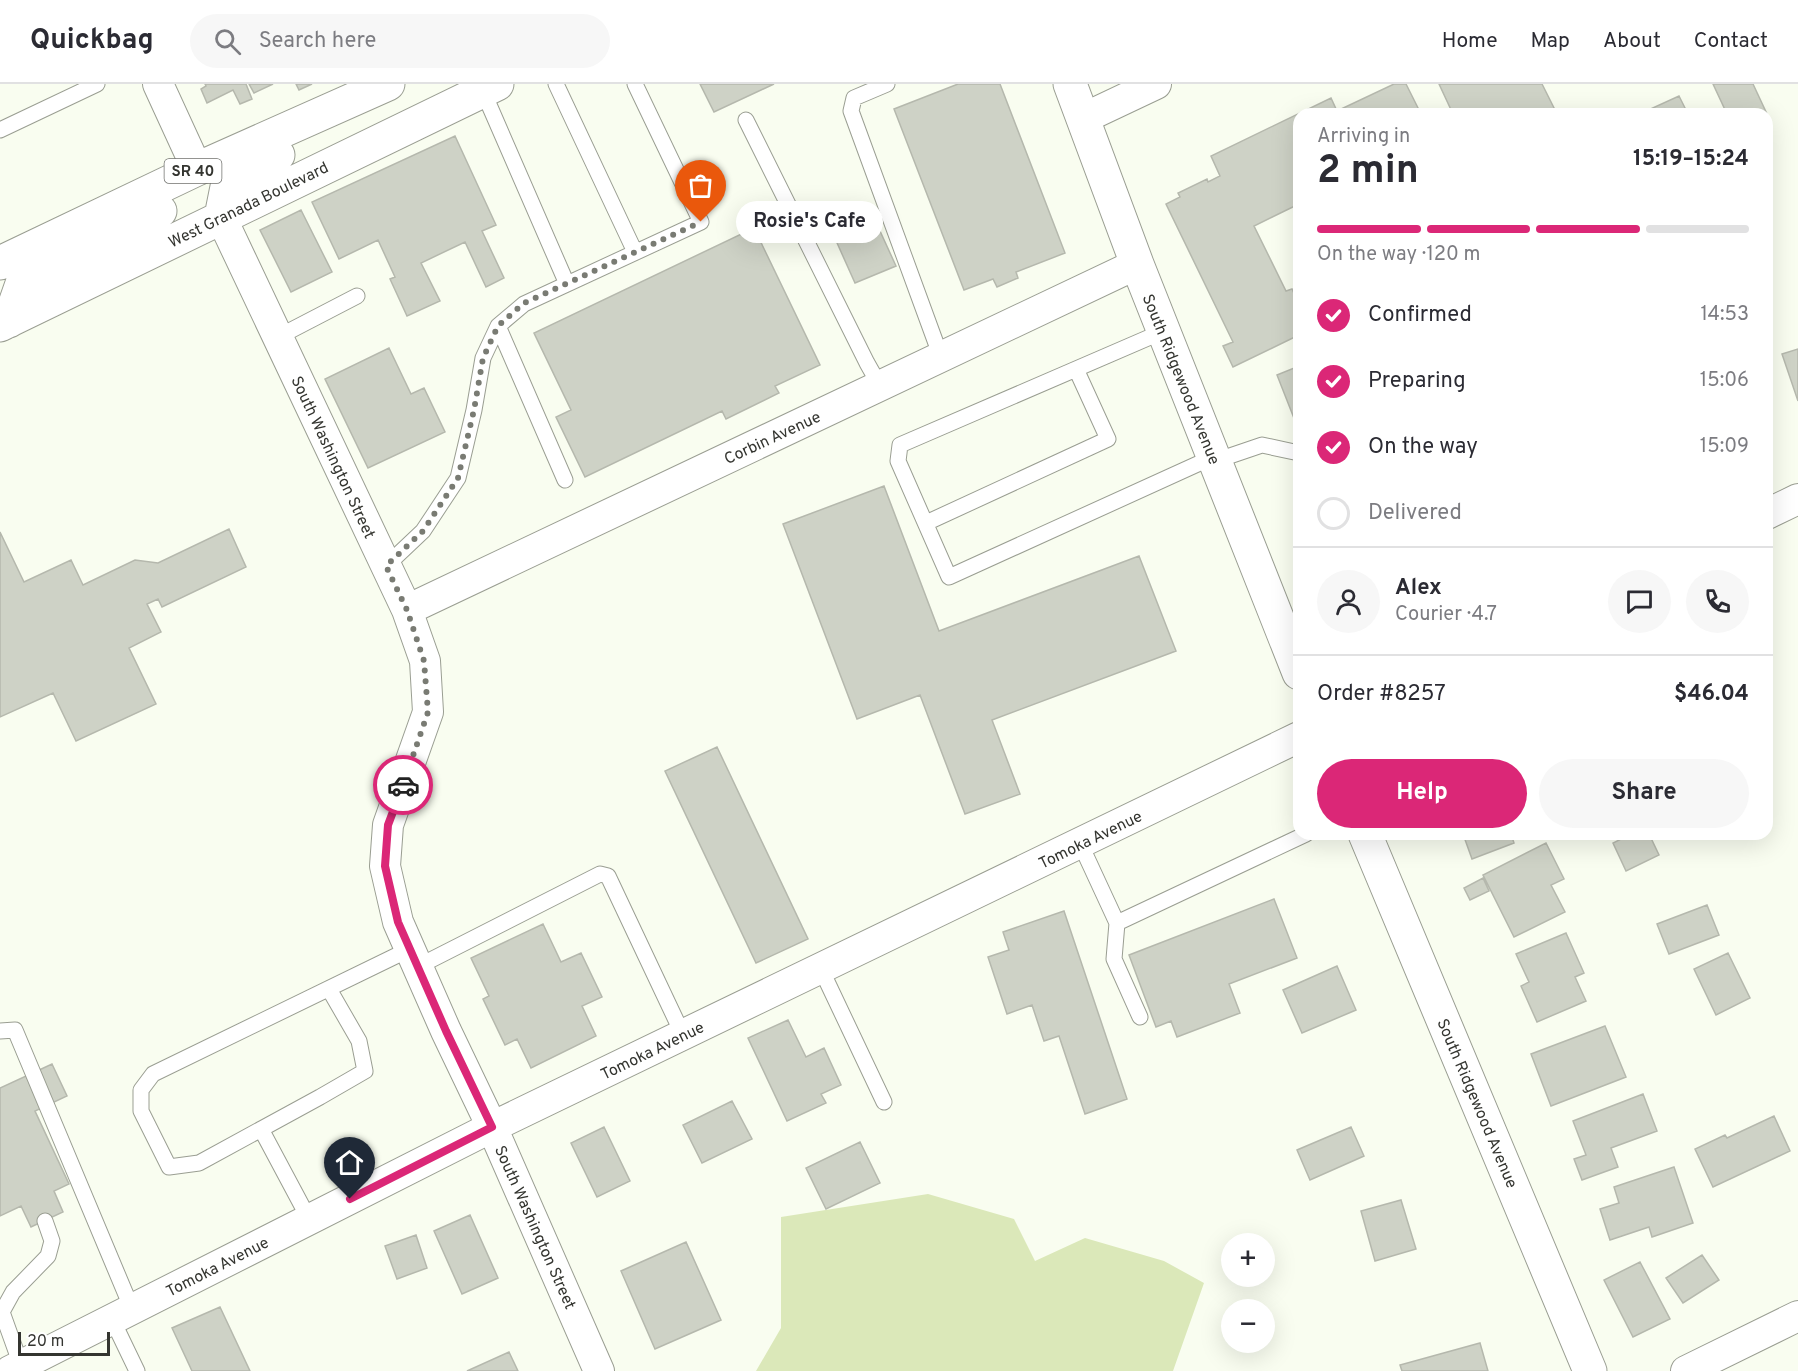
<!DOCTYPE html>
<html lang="en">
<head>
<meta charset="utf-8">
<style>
	:root { --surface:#fff; --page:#f7f7f7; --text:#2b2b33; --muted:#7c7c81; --line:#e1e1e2; --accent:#db2777 }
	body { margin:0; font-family:Overpass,sans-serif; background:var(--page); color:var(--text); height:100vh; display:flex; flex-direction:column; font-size:22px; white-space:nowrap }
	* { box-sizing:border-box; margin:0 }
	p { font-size:20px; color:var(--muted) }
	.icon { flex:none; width:33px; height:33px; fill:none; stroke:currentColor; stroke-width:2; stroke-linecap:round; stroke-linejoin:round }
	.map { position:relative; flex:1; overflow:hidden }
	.side { position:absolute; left:1293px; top:24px; width:480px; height:732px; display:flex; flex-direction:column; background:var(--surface); border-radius:18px; box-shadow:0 6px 24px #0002 }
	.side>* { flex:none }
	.controls { position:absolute; left:1221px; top:1149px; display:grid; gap:12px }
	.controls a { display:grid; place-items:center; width:54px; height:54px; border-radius:50%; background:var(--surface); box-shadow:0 6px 24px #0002; font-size:30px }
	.scale { position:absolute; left:18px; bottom:15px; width:92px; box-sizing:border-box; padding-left:6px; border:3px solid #343530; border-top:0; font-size:16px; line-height:21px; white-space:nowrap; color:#343530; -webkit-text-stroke:4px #fff; paint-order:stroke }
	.pin { position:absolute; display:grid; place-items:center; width:51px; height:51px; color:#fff; margin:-62px -26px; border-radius:50% 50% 50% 0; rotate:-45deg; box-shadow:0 0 6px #0007 }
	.pin .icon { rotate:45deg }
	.courier { position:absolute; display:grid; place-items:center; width:60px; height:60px; margin:-30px; border:4px solid #db2777; border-radius:50%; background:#fff; color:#222; box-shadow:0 2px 8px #0007 }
	.bubble { position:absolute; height:42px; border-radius:21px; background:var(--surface); box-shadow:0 6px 24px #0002; font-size:20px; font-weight:700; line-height:42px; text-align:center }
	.summary em { font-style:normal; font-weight:700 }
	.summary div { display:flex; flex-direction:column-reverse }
	.summary { display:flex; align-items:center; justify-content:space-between; height:102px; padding:0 24px }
	h1 { font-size:39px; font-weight:700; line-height:45px }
	.bar { display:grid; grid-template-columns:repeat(4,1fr); gap:9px 6px; align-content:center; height:72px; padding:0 24px }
	.bar i { height:8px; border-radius:4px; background:var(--line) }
	.bar .selected { background:var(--accent) }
	.bar p { grid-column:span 4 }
	.line { display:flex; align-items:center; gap:15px; padding:0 24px; border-top:2px solid var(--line) }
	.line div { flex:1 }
	.round { display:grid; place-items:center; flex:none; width:63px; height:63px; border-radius:32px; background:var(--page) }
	ol { padding:0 24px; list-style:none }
	li { display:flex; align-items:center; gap:18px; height:66px }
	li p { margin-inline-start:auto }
	li .icon { padding:6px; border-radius:50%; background:var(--accent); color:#fff; stroke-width:4 }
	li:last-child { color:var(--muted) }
	li i { width:33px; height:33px; border:3px solid var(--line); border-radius:50% }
	.button { display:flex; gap:12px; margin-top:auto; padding:12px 24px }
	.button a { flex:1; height:69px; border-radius:36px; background:var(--accent); color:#fff; font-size:24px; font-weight:700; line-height:69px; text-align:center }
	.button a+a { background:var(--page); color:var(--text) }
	header { display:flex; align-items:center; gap:36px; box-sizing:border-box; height:84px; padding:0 30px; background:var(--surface); border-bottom:2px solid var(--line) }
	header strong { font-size:28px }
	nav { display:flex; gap:33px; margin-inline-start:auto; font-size:21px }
	.search { width:420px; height:54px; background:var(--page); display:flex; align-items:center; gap:15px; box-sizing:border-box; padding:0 21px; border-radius:33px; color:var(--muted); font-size:22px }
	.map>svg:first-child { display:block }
	.green { fill:#dbe8b9 }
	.building { fill:#ced2c6; stroke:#b5b8ad; stroke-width:1.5 }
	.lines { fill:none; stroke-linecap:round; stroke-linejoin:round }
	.service-casing { stroke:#9a9e92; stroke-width:17 }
	.minor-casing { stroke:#9a9e92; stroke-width:32 }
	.tertiary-casing { stroke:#9a9e92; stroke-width:35 }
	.primary-casing { stroke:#9a9e92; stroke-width:35 }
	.service { stroke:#fff; stroke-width:15 }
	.minor { stroke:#fff; stroke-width:30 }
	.tertiary { stroke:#fff; stroke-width:33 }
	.primary { stroke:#fff; stroke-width:33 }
	.done { stroke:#797b73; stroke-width:6; stroke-dasharray:0 10.8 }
	.route { stroke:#db2777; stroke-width:8 }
	.labels { text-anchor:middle; stroke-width:4.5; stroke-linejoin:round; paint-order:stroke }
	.shield { fill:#fff; stroke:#71726e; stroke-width:1.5 }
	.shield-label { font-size:15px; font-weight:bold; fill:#343530 }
	.street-label { font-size:16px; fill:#343530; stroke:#fff }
</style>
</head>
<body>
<header>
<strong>Quickbag</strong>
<div class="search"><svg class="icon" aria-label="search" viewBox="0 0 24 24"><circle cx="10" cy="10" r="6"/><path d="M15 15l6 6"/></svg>Search here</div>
<nav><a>Home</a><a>Map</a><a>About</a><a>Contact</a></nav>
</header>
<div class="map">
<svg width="1798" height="1287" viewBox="0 0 1798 1287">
	<rect width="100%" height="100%" fill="#f9fdf0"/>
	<path class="green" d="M 928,1110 L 1014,1135 L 1035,1177 L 1085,1154 L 1164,1177 L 1204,1199 L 1173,1287 L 756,1287 L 781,1244 L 781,1133 Z"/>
	<path class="building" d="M 205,0 L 246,0 L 252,15 L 240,20 L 233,6 L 207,19 L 201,5 L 206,2 Z
		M 249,0 L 273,0 L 254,9 Z
		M 296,0 L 312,0 L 299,6 Z
		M 700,0 L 774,0 L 714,28 Z
		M 958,0 L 1000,0 L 1065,169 L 1016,188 L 1018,194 L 997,203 L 993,195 L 964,206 L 894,25 Z
		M 1394,0 L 1406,0 L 1421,30 L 1299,30 L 1299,120 L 1254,142 L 1286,207 L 1292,205 L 1297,216 L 1299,216 L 1299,251 L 1233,283 L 1223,262 L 1233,258 L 1166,120 L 1180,113 L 1178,109 L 1207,95 L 1208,98 L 1220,92 L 1211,72 L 1331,14 L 1337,27 Z
		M 1439,0 L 1542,0 L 1555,26 L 1547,30 L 1453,30 Z
		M 1713,0 L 1753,0 L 1767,30 L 1727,30 Z
		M 1679,12 L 1688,30 L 1648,30 L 1646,27 Z
		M 455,52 L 496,141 L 482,147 L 504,194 L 486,203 L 465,158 L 421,179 L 440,217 L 407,232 L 390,195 L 395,193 L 378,156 L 339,175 L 312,118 Z
		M 869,123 L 896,182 L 855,199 L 829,141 Z
		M 301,126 L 332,188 L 291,208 L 260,146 Z
		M 754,144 L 820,281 L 775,302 L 779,309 L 726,335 L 722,327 L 585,393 L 556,333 L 571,326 L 534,249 Z
		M 389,264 L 411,310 L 424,304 L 445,348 L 368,384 L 325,295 Z
		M 1798,265 L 1798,317 L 1782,270 Z
		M 1299,282 L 1299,347 L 1277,291 Z
		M 884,402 L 939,547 L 1139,472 L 1176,567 L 992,636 L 1020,710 L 965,730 L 920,611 L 857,635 L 783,440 Z
		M 229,445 L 246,483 L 162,523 L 158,515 L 147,520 L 161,548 L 129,564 L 156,620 L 76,657 L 53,609 L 0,633 L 0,448 L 24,498 L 71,476 L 83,501 L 135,476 L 158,479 Z
		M 717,663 L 808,855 L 756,879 L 665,687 Z
		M 1463,750 L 1511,750 L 1514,759 L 1472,775 Z
		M 1631,750 L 1649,750 L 1659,771 L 1626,787 L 1613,759 Z
		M 1546,759 L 1564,795 L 1551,801 L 1565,828 L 1514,853 L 1483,791 Z
		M 1483,794 L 1489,807 L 1470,816 L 1464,804 Z
		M 1274,815 L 1297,874 L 1229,900 L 1240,929 L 1177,953 L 1171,937 L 1156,943 L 1129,871 Z
		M 1707,821 L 1719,851 L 1669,870 L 1657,840 Z
		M 1064,827 L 1127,1015 L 1085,1030 L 1059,952 L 1044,957 L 1032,921 L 1007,930 L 988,873 L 1009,866 L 1003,848 Z
		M 543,840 L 561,878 L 581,869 L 602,913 L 582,922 L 596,952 L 531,984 L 517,955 L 505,961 L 483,915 L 489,912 L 471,874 Z
		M 1566,849 L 1584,889 L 1575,893 L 1586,917 L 1537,938 L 1521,902 L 1529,898 L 1516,870 Z
		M 1728,869 L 1750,914 L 1716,931 L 1694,885 Z
		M 1337,882 L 1356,926 L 1302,949 L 1283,906 Z
		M 788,936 L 806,973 L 824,964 L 841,1001 L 821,1010 L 826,1019 L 787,1037 L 748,954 Z
		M 1605,942 L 1626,993 L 1551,1022 L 1531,970 Z
		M 52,980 L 67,1012 L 35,1027 L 69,1100 L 54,1107 L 63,1128 L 31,1143 L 21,1122 L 0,1132 L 0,1004 Z
		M 1643,1010 L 1657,1047 L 1611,1064 L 1618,1083 L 1582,1096 L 1574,1075 L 1586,1071 L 1573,1037 Z
		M 732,1017 L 752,1055 L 702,1079 L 683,1041 Z
		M 1774,1032 L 1790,1067 L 1713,1103 L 1695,1065 L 1725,1051 L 1727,1054 Z
		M 604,1043 L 630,1097 L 597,1113 L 571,1059 Z
		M 1351,1043 L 1364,1072 L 1310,1096 L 1297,1066 Z
		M 860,1058 L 880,1099 L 826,1125 L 806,1084 Z
		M 1674,1083 L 1693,1139 L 1652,1153 L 1649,1143 L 1610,1156 L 1600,1125 L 1619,1119 L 1614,1103 Z
		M 1401,1116 L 1416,1165 L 1375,1177 L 1361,1127 Z
		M 470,1131 L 498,1194 L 462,1210 L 434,1147 Z
		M 416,1151 L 427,1184 L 397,1195 L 385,1162 Z
		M 686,1158 L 721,1236 L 655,1265 L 621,1187 Z
		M 1702,1171 L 1719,1196 L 1683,1219 L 1666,1194 Z
		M 1640,1178 L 1670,1235 L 1633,1253 L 1604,1196 Z
		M 220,1223 L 250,1287 L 192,1287 L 172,1244 Z
		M 1480,1259 L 1488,1287 L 1402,1287 L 1400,1281 Z
		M 509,1268 L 518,1287 L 467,1287 Z"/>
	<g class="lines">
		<g class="service-casing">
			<path id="service" d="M 556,0 L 635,168
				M 887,0 L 854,14 L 851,27 L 941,273
				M 483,7 L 567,200
				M 746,36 L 867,279 L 880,302
				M 0,46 L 97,0
				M 498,242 L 565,396
				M 1164,247 L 900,361 L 898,377 L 949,493 L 1213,373
				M 278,253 L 357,212
				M 1215,377 L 1262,361 L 1299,369
				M 926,439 L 1108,355 L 1076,285
				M 386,482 L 423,447 L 458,394 L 474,326 L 483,274 L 498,242 L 524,220 L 701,138 L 635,0
				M 1080,759 L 1117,839 L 1306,750
				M 1117,839 L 1114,875 L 1140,933
				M 417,883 L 600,790 L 608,792 L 683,951
				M 821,885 L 884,1018
				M 329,905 L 359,957 L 365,987 L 320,1013 L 199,1079 L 169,1083 L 141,1027 L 141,1006 L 153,990 L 410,865
				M 0,947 L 15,946 L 132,1225
				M 261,1045 L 309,1135
				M 112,1235 L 137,1287
				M 21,1281 L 2,1228 L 13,1208 L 48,1172 L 52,1157 L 45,1137"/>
		</g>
		<g class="minor-casing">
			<path id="minor" d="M 158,0 L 197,85
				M 1082,35 L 1156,0
				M 221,133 L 407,526 L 425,577 L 428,628 L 388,741 L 385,782 L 398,838 L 446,947 L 492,1043 L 599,1287
				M 1767,430 L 1798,415
				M 407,526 L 1137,180
				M 10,1287 L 492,1043 L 1299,653
				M 1686,1287 L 1798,1232"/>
		</g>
		<g class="tertiary-casing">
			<path id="tertiary" d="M 1070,0 L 1137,180 L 1299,589
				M 1365,750 L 1590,1287"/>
		</g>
		<g class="primary-casing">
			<path id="primary" d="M 221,133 L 227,103 L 242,88 L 278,71
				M 0,179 L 197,85 L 388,0
				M 9,237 L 23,197 L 160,127
				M 0,241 L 497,0"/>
		</g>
		<use href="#service" class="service"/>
		<use href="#minor" class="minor"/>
		<use href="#tertiary" class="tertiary"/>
		<use href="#primary" class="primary"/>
	</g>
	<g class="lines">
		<path class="done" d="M 403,701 L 428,628 L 424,577 L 407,526 L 386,482 L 423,447 L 458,394 L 474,326 L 483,274 L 498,242 L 524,219 L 701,138"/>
		<path class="route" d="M 350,1115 L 492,1043 L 446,947 L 398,838 L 385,782 L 388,741 L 403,701"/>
	</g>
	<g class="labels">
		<rect class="shield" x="164.5" y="75" width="57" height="24" rx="4.5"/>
		<g class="shield-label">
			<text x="193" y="92">SR 40</text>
		</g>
		<g class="street-label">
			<text transform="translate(248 120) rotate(-26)" y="6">West Granada Boulevard</text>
			<text transform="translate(1182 295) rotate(68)" y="6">South Ridgewood Avenue</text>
			<text transform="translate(772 353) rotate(-25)" y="6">Corbin Avenue</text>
			<text transform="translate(334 373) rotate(65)" y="6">South Washington Street</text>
			<text transform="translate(1090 755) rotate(-26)" y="6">Tomoka Avenue</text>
			<text transform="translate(652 966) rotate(-26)" y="6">Tomoka Avenue</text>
			<text transform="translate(1478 1019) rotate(67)" y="6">South Ridgewood Avenue</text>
			<text transform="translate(536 1143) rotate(66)" y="6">South Washington Street</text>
			<text transform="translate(217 1182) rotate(-27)" y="6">Tomoka Avenue</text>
		</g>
	</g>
</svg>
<div class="controls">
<a>+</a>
<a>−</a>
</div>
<div class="scale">20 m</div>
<div class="pin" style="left:701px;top:138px;background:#ea580c"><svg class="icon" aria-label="bag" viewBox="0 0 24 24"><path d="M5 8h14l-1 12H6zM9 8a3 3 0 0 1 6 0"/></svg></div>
<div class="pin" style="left:350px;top:1115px;background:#1f2937"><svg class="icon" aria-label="home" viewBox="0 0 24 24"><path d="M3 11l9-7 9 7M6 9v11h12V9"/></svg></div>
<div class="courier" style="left:403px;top:701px"><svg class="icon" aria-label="car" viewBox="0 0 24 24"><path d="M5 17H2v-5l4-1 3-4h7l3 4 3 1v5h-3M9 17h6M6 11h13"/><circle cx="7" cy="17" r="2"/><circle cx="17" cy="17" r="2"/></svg></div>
<div class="bubble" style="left:736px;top:117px;width:147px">Rosie's Cafe</div>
<section class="side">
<div class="summary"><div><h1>2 min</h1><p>Arriving in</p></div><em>15:19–15:24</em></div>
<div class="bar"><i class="selected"></i><i class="selected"></i><i class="selected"></i><i></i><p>On the way · 120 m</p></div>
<ol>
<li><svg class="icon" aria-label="check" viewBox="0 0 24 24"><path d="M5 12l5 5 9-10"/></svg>Confirmed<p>14:53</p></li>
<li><svg class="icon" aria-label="check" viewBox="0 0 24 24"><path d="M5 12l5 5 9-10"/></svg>Preparing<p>15:06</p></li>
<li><svg class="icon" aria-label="check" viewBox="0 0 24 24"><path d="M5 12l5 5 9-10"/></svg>On the way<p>15:09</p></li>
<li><i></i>Delivered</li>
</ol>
<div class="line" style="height:108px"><a class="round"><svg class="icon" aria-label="person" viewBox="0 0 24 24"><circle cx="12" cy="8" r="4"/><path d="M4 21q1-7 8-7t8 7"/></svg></a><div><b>Alex</b><p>Courier · 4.7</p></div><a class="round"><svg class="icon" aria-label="chat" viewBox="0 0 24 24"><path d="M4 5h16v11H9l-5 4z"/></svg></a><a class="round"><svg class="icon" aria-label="phone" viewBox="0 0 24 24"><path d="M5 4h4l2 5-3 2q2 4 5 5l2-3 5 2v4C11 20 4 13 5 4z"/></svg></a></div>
<div class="line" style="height:78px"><div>Order #8257</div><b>$46.04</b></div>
<div class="button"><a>Help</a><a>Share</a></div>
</section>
</div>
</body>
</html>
